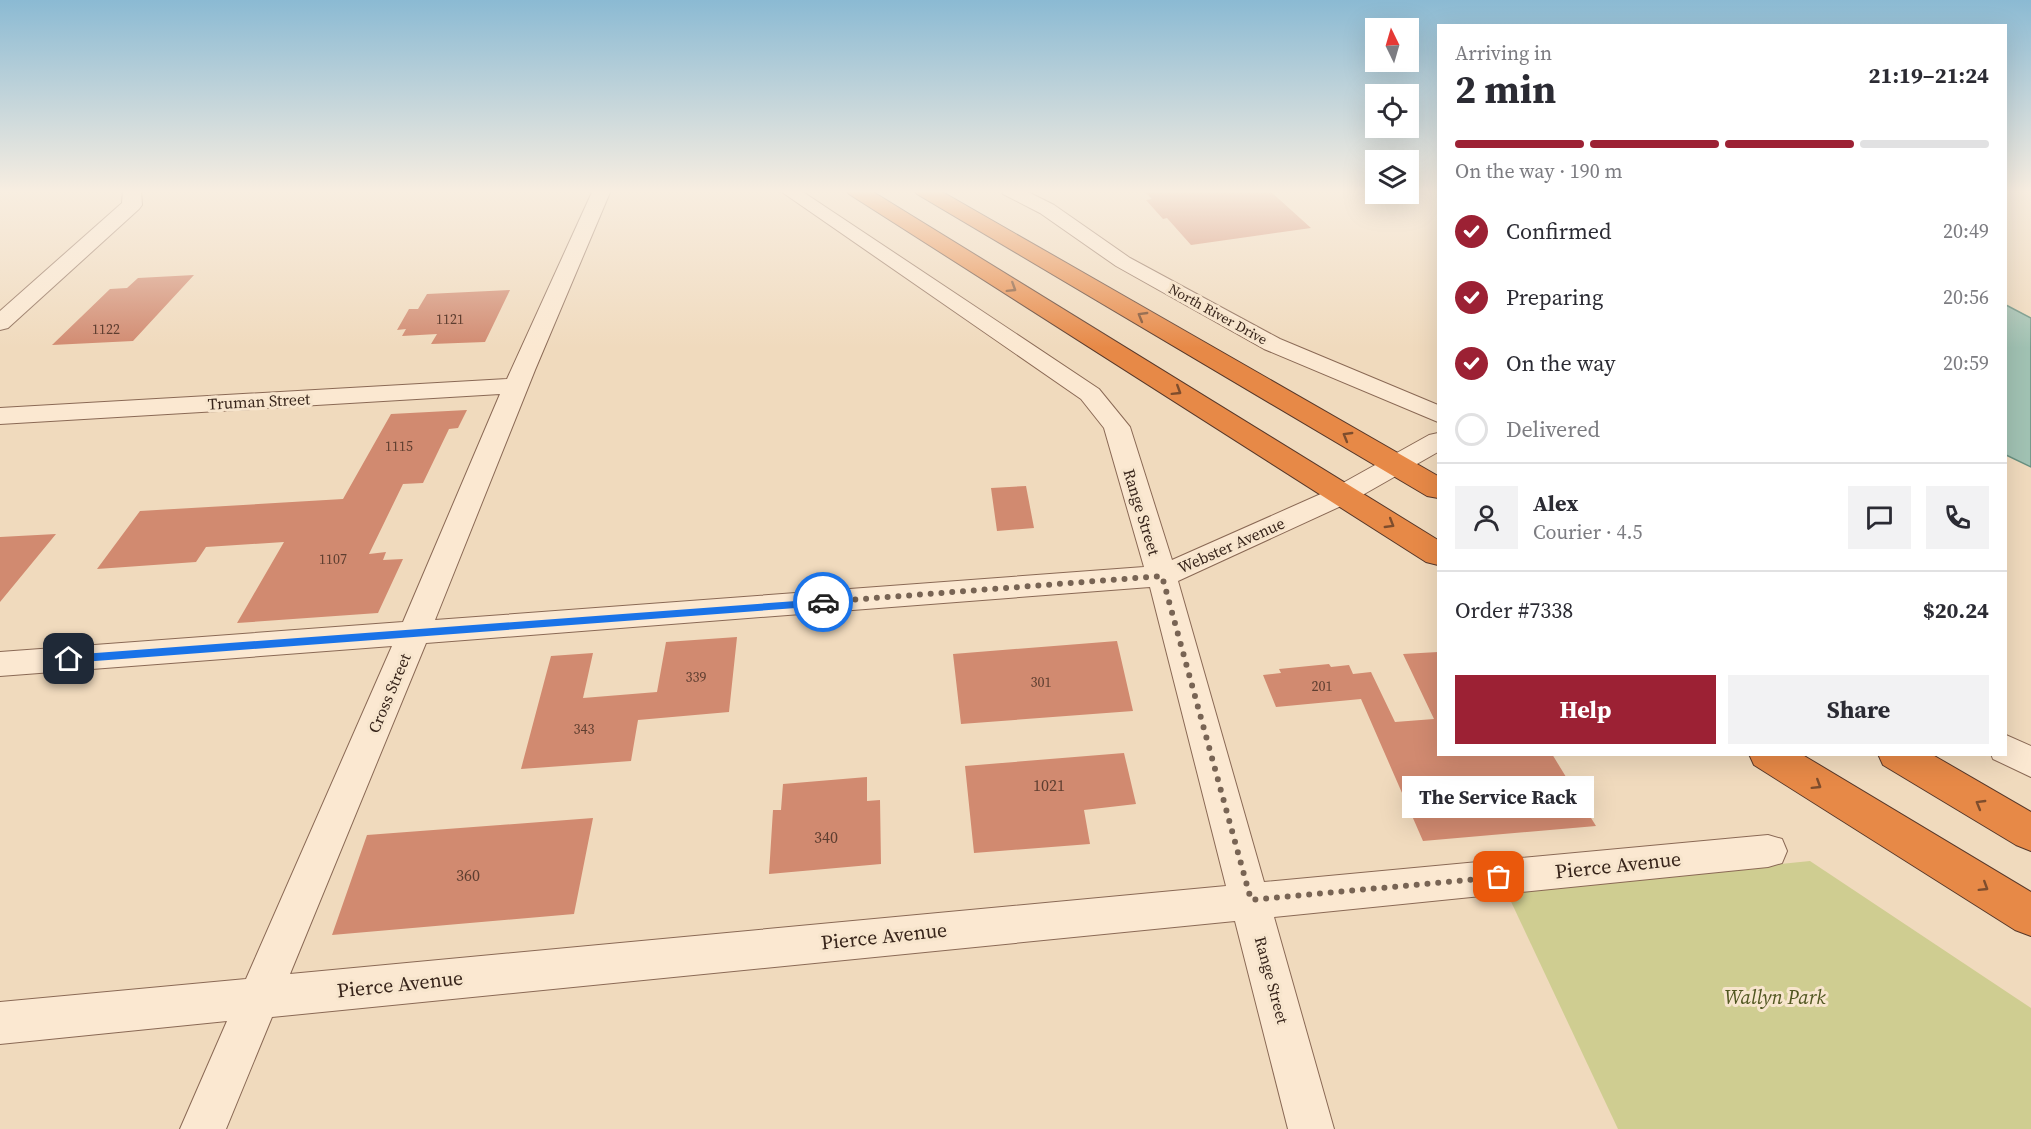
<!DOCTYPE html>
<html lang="en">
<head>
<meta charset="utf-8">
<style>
	:root { --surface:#fff; --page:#f2f2f3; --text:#2b2b33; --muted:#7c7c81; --line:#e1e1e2; --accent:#9c2134 }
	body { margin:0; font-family:"Source Serif 4",serif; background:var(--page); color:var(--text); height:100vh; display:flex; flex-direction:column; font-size:22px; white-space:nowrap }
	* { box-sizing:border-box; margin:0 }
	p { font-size:20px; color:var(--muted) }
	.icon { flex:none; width:33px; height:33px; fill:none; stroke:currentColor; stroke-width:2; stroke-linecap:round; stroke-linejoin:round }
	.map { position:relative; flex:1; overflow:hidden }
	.side { position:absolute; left:1437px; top:24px; width:570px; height:732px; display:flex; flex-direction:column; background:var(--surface); border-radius:0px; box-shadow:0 6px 24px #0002 }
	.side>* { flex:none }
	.needle { width:39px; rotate:355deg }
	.tools { position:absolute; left:1365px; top:18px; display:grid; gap:12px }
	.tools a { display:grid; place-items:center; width:54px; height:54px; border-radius:0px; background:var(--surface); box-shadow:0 6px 24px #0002; font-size:30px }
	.pin { position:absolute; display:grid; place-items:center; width:51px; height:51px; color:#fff; margin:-26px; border-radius:12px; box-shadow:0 3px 9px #0006 }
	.courier { position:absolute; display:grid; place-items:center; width:60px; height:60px; margin:-30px; border:4px solid #1a73e8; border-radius:50%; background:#fff; color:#222; box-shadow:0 2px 8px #0007 }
	.bubble { position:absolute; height:42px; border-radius:0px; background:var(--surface); box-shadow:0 6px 24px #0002; font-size:20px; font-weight:700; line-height:42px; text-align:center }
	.head em { font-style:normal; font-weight:700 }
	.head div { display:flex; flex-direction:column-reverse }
	.head { display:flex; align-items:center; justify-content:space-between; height:102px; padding:0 18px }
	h1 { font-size:39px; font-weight:700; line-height:45px }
	.bar { display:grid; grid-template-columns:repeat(4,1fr); gap:9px 6px; align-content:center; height:72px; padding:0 18px }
	.bar i { height:8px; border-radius:4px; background:var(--line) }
	.bar .on { background:var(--accent) }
	.bar p { grid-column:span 4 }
	.line { display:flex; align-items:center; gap:15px; padding:0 18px; border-top:2px solid var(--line) }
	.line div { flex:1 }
	.round { display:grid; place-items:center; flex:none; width:63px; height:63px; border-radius:0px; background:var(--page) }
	ol { padding:0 18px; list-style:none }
	li { display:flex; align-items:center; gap:18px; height:66px }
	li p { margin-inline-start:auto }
	li .icon { padding:6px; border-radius:50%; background:var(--accent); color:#fff; stroke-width:4 }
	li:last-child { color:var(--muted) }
	li i { width:33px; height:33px; border:3px solid var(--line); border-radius:50% }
	.action { display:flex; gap:12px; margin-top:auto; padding:12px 18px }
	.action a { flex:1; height:69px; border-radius:0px; background:var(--accent); color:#fff; font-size:24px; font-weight:700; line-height:69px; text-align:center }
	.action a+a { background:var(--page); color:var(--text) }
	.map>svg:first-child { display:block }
	.green { fill:#cfcd91 }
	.water { fill:#a1c2b3; stroke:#689080; stroke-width:1.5 }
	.building { fill:#d18a70 }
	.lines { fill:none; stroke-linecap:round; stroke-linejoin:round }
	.minor-casing { stroke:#8a6955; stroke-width:2 }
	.highway-casing { stroke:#57382a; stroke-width:2 }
	.minor { fill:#fbe8d1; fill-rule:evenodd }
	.highway { fill:#e78947; fill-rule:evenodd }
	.oneway { stroke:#7e4d2d }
	.route { fill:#1a73e8 }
	.done { stroke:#786454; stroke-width:6; stroke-dasharray:0 10.8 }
	.labels { text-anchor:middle; stroke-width:6; stroke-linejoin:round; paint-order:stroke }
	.far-street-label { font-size:14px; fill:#38251b; stroke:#f7e5cd }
	.number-label { font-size:14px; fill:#5e3e30 }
	.street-label { font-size:16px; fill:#38251b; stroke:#f7e5cd }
	.near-number-label { font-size:16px; fill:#5e3e30 }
	.near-street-label { font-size:20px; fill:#38251b; stroke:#f7e5cd }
	.near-park-label { font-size:20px; font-style:italic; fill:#505620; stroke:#f7e5cd }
</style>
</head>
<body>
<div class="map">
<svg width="2031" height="1129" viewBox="0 0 2031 1129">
	<rect width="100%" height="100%" fill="#f0dabd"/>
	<path class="green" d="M 1810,861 L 2031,1008 L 2031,1129 L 1618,1129 L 1506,891 Z"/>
	<path class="water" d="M 2006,305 L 2031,318 L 2031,467 L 2006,455 Z"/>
	<path class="building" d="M 1143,190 L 1269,190 L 1311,228 L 1191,245 L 1167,218 L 1163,219 L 1146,200 L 1152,199 Z
		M 194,275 L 133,341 L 52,345 L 110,289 L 127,288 L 138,278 Z
		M 510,290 L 485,342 L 431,344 L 437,334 L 402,336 L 406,329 L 397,330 L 409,309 L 418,309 L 427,294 Z
		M 467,410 L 458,428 L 449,429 L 423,483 L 403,484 L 369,554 L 386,552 L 383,560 L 403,559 L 378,613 L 237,623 L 284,542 L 206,547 L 196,562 L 97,569 L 140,511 L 343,499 L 391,414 Z
		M 1026,486 L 1034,528 L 997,531 L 991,488 Z
		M 56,534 L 0,602 L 0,537 Z
		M 737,637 L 729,712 L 638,720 L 631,761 L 521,769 L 551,656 L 593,653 L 583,698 L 657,692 L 666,642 Z
		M 1117,641 L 1133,711 L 961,724 L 953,654 Z
		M 1438,652 L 1438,754 L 1552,754 L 1596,826 L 1423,841 L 1361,699 L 1276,707 L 1263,675 L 1281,673 L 1279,669 L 1329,664 L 1331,667 L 1349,665 L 1353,674 L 1371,672 L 1395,722 L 1434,719 L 1403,654 Z
		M 1124,753 L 1136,804 L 1084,810 L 1090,844 L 974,853 L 965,766 Z
		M 867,777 L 867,801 L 880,800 L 881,864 L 769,874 L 773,810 L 781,810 L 783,784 Z
		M 593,818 L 574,914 L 332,935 L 367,835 Z"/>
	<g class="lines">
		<g class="minor-casing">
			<path id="minor" d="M 123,190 L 141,190 L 142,205 L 139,209 L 8,328 L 0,330 L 0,311 L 122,203 Z
				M 593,190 L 611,190 L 535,370 L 435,620 L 1144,567 L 1104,428 L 1081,399 L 779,190 L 800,190 L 1099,389 L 1130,427 L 1172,560 L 1332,489 L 1429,435 L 1438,433 L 1438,452 L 1352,501 L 1178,581 L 1264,882 L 1768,835 L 1782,839 L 1787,851 L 1782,863 L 1768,867 L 1274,917 L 1334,1129 L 1288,1129 L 1235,921 L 272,1017 L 226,1129 L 180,1129 L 227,1021 L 0,1044 L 0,1002 L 246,979 L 392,646 L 0,676 L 0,652 L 403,622 L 500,394 L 0,424 L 0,408 L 507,379 ZM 1150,587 L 1226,886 L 290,974 L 426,643 Z
				M 1001,190 L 1024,190 L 1054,205 L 1130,258 L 1280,339 L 1438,405 L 1438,422 L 1264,349 L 1116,266 L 1040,213 L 1003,194 Z
				M 2006,735 L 2031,746 L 2031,777 L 1993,759 L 1991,754 L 2006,754 Z"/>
		</g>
		<g class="highway-casing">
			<path id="highway" d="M 846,190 L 870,190 L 1438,540 L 1438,565 L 1426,562 L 849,194 Z
				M 914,190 L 939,190 L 1438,476 L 1438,498 L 1427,496 L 917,194 Z
				M 1749,754 L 1801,754 L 2031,892 L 2031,936 L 2015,930 L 1754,765 Z
				M 1878,754 L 1931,754 L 2031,812 L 2031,851 L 2016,845 L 1883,765 Z"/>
		</g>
		<use href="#minor" class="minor"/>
		<use href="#highway" class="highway"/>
	</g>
	<defs><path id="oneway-chevron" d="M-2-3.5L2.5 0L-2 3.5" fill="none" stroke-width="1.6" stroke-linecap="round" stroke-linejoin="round" transform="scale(1.5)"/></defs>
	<g class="oneway">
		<use href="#oneway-chevron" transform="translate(1012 288) rotate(32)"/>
		<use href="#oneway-chevron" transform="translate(1142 316) rotate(-150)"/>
		<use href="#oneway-chevron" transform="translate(1177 391) rotate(32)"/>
		<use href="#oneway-chevron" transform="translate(1347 436) rotate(-150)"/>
		<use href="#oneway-chevron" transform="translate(1390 524) rotate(31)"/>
		<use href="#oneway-chevron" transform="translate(1817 785) rotate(32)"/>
		<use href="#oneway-chevron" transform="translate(1980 804) rotate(-150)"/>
		<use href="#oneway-chevron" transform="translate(1984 887) rotate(32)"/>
	</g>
	<linearGradient id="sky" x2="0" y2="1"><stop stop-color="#8bbad3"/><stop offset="0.55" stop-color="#f8eee1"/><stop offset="1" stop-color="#f8eee1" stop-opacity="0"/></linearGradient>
	<rect width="2031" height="348" fill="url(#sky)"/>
	<path class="route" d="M 823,599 L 828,602 L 823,606 L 69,663 L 64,659 L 69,655 Z"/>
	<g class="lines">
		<path class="done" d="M 823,602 L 1162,576 L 1251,900 L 1499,877"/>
	</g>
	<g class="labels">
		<g class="far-street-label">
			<text transform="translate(1218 314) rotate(29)" y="5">North River Drive</text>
		</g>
		<g class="number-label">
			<text x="450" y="324">1121</text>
			<text x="106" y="334">1122</text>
			<text x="399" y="451">1115</text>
			<text x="333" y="564">1107</text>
			<text x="696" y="682">339</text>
			<text x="1041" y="687">301</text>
			<text x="1322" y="691">201</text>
			<text x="584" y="734">343</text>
		</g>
		<g class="street-label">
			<text transform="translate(259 401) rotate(-3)" y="6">Truman Street</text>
			<text transform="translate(1142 512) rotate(73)" y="6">Range Street</text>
			<text transform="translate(1231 545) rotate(-24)" y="6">Webster Avenue</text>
			<text transform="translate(389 693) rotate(-67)" y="6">Cross Street</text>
			<text transform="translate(1272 980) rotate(75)" y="6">Range Street</text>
		</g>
		<g class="near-number-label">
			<text x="1049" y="791">1021</text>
			<text x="826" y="843">340</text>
			<text x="468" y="881">360</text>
		</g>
		<g class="near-street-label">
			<text transform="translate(1618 865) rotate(-6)" y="7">Pierce Avenue</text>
			<text transform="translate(884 936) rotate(-6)" y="7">Pierce Avenue</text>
			<text transform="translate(400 984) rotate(-6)" y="7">Pierce Avenue</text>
		</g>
		<g class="near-park-label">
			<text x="1775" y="1004">Wallyn Park</text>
		</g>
	</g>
</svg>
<div class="tools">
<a><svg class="needle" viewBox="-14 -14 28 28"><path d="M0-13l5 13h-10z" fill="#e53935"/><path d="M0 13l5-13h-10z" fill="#7c7c81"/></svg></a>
<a><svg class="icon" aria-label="locate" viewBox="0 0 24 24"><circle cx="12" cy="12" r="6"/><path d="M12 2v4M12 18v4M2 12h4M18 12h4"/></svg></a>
<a><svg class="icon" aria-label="layers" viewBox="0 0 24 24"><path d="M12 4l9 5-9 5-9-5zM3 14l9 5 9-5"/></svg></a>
</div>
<div class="pin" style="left:1499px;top:877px;background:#ea580c"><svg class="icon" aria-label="bag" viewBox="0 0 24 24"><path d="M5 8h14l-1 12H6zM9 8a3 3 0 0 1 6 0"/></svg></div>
<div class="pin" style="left:69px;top:659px;background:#1f2937"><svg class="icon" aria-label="home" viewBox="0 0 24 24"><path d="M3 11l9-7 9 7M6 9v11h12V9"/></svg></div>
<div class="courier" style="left:823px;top:602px"><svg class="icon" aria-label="car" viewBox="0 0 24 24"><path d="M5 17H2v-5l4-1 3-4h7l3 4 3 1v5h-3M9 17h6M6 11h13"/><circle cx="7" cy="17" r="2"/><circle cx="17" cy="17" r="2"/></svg></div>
<div class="bubble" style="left:1402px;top:776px;width:192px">The Service Rack</div>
<section class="side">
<div class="head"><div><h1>2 min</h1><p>Arriving in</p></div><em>21:19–21:24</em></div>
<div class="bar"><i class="on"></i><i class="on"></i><i class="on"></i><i></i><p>On the way · 190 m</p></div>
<ol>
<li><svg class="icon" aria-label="check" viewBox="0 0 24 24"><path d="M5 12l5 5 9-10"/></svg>Confirmed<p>20:49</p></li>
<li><svg class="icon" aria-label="check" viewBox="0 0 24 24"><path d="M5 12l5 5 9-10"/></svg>Preparing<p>20:56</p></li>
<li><svg class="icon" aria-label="check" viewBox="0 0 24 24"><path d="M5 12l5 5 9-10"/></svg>On the way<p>20:59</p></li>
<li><i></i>Delivered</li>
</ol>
<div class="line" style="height:108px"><a class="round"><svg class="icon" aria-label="person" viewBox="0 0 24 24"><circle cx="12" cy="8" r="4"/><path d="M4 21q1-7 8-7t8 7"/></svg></a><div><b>Alex</b><p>Courier · 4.5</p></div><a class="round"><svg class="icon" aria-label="chat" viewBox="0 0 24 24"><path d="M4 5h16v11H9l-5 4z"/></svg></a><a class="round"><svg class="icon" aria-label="phone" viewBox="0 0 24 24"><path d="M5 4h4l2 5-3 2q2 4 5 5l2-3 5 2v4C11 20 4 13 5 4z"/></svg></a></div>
<div class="line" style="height:78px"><div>Order #7338</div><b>$20.24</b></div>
<div class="action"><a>Help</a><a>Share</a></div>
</section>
</div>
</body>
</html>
